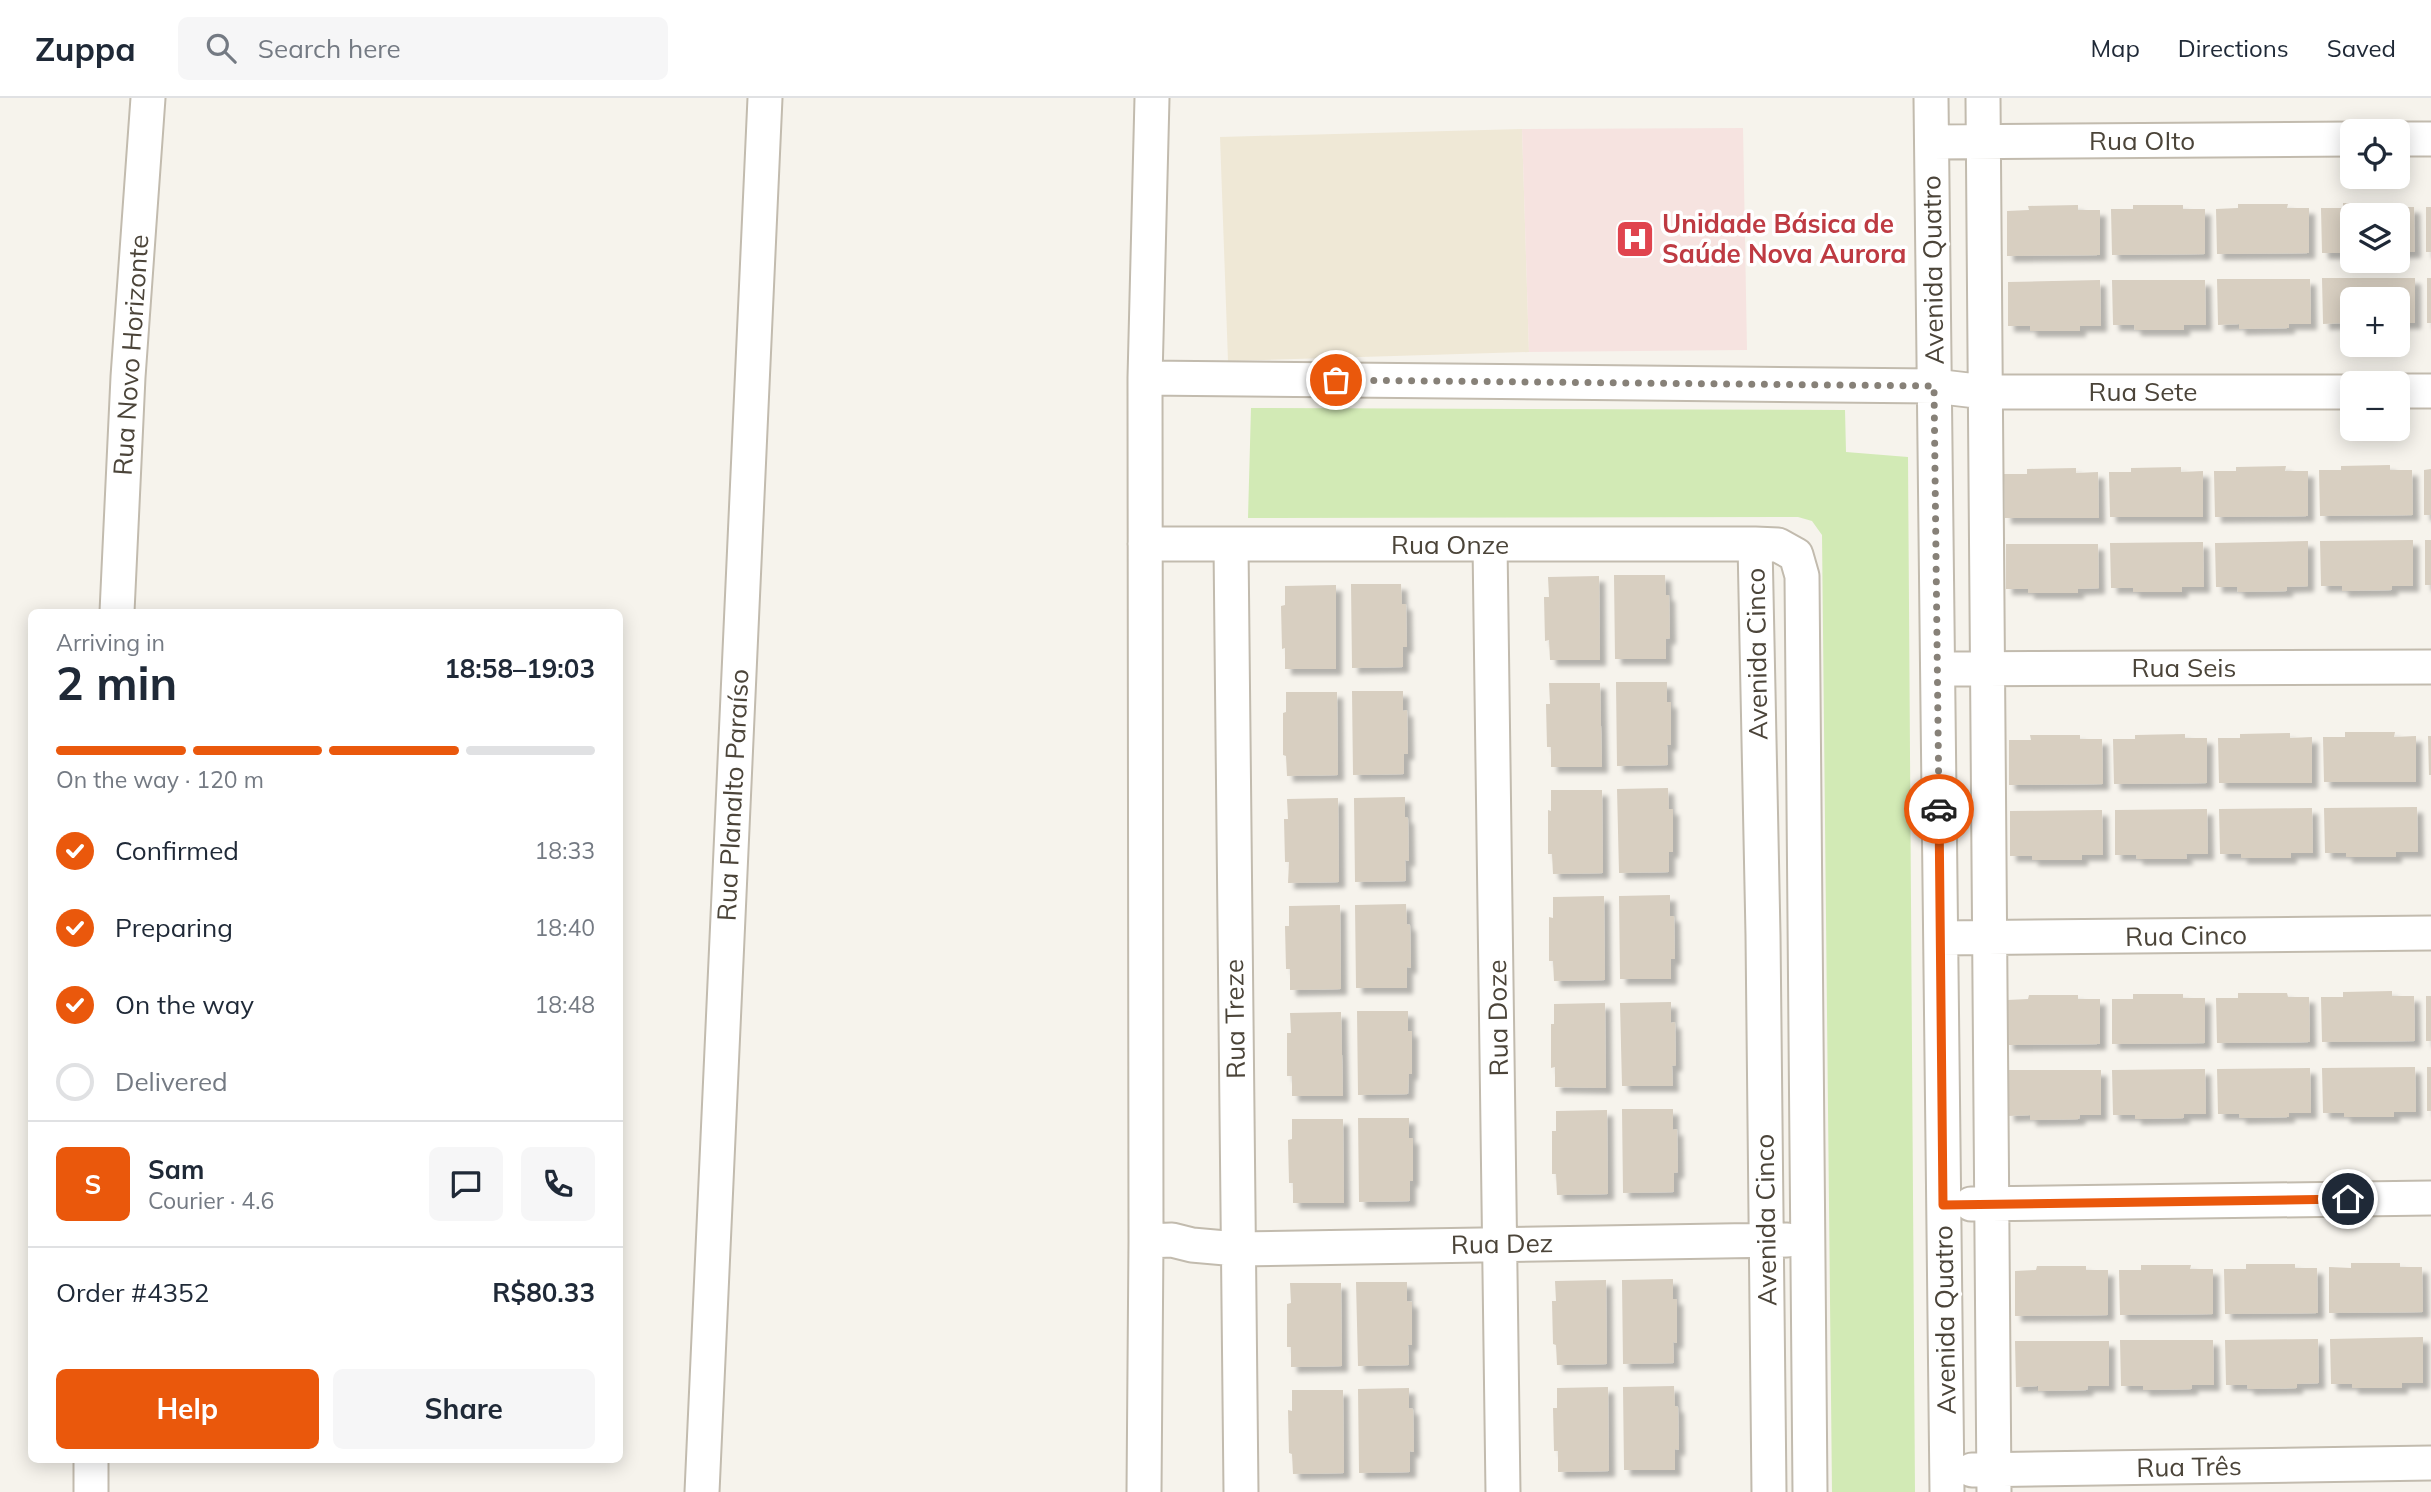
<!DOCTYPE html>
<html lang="en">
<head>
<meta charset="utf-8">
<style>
	:root { --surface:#fff; --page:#f6f6f7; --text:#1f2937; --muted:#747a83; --line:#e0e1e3; --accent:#ea580c }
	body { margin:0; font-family:Mulish,sans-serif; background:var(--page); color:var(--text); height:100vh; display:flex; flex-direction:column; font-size:26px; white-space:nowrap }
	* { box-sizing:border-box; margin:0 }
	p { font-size:23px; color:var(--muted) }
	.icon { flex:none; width:38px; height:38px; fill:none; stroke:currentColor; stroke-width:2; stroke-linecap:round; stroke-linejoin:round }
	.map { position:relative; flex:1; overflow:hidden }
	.side { position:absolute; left:28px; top:511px; width:595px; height:854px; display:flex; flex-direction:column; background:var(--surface); border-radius:10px; box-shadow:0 4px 18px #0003 }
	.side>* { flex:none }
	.fabs { position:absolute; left:2340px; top:21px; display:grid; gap:14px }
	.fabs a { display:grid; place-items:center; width:70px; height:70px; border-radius:10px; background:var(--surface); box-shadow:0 4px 18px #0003; font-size:35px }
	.pin { position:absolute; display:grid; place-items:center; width:60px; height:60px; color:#fff; margin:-30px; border:4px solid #fff; border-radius:50%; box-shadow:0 2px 7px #0007 }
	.courier { position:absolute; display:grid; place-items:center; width:70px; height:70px; margin:-35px; border:5px solid #ea580c; border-radius:50%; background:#fff; color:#222; box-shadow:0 2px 9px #0007 }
	.headline em { font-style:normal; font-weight:700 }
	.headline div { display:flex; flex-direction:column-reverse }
	.headline { display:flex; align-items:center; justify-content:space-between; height:119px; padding:0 28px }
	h1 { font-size:46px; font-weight:700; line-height:52px }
	.bar { display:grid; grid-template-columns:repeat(4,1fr); gap:10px 7px; align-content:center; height:84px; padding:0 28px }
	.bar i { height:9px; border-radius:5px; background:var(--line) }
	.bar .on { background:var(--accent) }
	.bar p { grid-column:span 4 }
	.line { display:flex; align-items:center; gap:18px; padding:0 28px; border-top:2px solid var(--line) }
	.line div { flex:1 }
	.round { display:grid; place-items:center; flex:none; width:74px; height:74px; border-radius:10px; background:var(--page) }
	ol { padding:0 28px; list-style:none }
	li { display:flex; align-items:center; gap:21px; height:77px }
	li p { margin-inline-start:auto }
	li .icon { padding:7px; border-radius:50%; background:var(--accent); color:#fff; stroke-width:4 }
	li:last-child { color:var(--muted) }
	li i { width:38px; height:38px; border:4px solid var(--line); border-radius:50% }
	.primary-button { display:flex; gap:14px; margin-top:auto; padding:14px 28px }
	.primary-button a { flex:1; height:80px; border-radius:10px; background:var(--accent); color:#fff; font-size:28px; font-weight:700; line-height:80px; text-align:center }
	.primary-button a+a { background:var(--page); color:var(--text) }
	header { display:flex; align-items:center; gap:42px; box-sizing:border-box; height:98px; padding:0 35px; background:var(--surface); border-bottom:2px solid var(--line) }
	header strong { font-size:33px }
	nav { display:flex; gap:38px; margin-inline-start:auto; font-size:24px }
	.search { width:490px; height:63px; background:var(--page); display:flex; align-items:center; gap:18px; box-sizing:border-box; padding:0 24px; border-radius:10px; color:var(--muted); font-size:26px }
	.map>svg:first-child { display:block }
	.education { fill:#efe8d6 }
	.medical { fill:#f6e3e0 }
	.green { fill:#d2eab5 }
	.building { fill:#d8cfc1; filter:url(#shadow) }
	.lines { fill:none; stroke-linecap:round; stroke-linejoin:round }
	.street-casing { stroke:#c2bbae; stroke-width:37 }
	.street { stroke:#fff; stroke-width:33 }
	.done { stroke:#878178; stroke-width:7; stroke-dasharray:0 12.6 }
	.route { stroke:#ea580c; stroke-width:9 }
	.labels { text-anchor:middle; stroke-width:7; stroke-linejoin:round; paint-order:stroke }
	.street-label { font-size:26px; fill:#4b4439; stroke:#fff }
	.health-label { font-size:26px; font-weight:bold; fill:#be3a42; stroke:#fff; text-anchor:start }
</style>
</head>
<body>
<header>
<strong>Zuppa</strong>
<div class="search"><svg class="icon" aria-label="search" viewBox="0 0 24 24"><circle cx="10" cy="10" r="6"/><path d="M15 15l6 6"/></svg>Search here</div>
<nav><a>Map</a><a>Directions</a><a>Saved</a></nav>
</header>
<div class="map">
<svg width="2431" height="1394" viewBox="0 0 2431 1394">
	<defs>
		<filter id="shadow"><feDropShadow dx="6" dy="6" stdDeviation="2" flood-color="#0004"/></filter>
	</defs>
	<rect width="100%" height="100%" fill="#f6f3ec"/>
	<path class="education" d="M 1522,31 L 1529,254 L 1228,263 L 1220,39 Z"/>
	<path class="medical" d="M 1743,30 L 1747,252 L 1529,254 L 1522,31 Z"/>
	<path class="green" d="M 1251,310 L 1845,312 L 1846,354 L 1908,359 L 1915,1394 L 1832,1394 L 1822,437 L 1812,423 L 1798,419 L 1248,420 Z"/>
	<path class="building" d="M 2343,105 L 2392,105 L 2392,109 L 2414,109 L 2415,154 L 2398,154 L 2398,117 L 2352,117 L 2352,155 L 2322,155 L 2321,110 L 2343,110 Z
		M 2238,106 L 2288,106 L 2287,110 L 2309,110 L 2309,155 L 2217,156 L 2216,111 L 2238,110 Z
		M 2078,107 L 2078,112 L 2100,112 L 2100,157 L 2007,158 L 2007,113 L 2029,112 L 2028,108 Z
		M 2133,107 L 2183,107 L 2183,111 L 2205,111 L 2205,156 L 2112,157 L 2111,111 L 2133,111 Z
		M 2426,109 L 2431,109 L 2431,154 L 2426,154 Z
		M 2322,180 L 2415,180 L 2415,225 L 2398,225 L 2398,201 L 2352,201 L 2352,230 L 2344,230 L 2344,225 L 2323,226 Z
		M 2427,180 L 2431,180 L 2431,225 L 2427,225 Z
		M 2217,181 L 2310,181 L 2311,226 L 2289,226 L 2289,230 L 2239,231 L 2239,226 L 2218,227 Z
		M 2100,182 L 2101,228 L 2080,228 L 2080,233 L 2030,233 L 2030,228 L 2008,228 L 2008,184 Z
		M 2112,182 L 2205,182 L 2206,227 L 2184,227 L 2184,232 L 2135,232 L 2134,227 L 2113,227 Z
		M 2390,367 L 2390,372 L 2412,372 L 2413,417 L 2320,418 L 2319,372 L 2341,372 L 2341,368 Z
		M 2286,368 L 2285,373 L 2308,373 L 2308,418 L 2215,419 L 2214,373 L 2236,373 L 2236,369 Z
		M 2181,369 L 2181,374 L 2203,373 L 2203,419 L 2110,419 L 2109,374 L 2131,374 L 2131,370 Z
		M 2076,370 L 2076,375 L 2098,374 L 2099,420 L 2005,420 L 2004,376 L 2027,376 L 2027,371 Z
		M 2431,371 L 2431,417 L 2424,417 L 2424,372 Z
		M 2413,442 L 2413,488 L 2392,488 L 2392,492 L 2342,493 L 2342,488 L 2321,488 L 2320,443 Z
		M 2425,442 L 2431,442 L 2431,487 L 2425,487 Z
		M 2308,443 L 2308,488 L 2287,489 L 2287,493 L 2238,494 L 2237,489 L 2216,489 L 2215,445 Z
		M 2203,444 L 2204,489 L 2182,489 L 2182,494 L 2133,494 L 2133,490 L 2111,490 L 2110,445 Z
		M 2006,446 L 2098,446 L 2099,490 L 2078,491 L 2078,495 L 2028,495 L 2028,491 L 2006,491 Z
		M 1614,477 L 1665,477 L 1666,497 L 1669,497 L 1670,540 L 1666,541 L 1666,561 L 1615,561 Z
		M 1599,478 L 1600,562 L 1550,562 L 1549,542 L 1545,543 L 1544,499 L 1549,499 L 1548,479 Z
		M 1351,486 L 1401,486 L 1402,506 L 1406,506 L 1407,549 L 1403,549 L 1403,569 L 1352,570 Z
		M 1336,487 L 1336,571 L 1285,571 L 1285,550 L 1282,551 L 1281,508 L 1285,507 L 1285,488 Z
		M 1616,584 L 1667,584 L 1667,604 L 1671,604 L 1671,647 L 1667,647 L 1668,667 L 1617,668 Z
		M 1549,585 L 1600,585 L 1602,669 L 1551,669 L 1551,649 L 1547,649 L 1546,606 L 1550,606 Z
		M 1352,593 L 1403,593 L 1403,613 L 1407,612 L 1408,656 L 1404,656 L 1404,676 L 1353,677 Z
		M 1286,594 L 1337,594 L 1338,677 L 1287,678 L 1286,658 L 1283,657 L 1283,615 L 1286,614 Z
		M 2345,634 L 2395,634 L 2394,639 L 2416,638 L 2416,684 L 2324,684 L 2323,639 L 2345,639 Z
		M 2290,635 L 2290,640 L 2312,639 L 2312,685 L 2219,685 L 2218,640 L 2240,640 L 2240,636 Z
		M 2185,636 L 2185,640 L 2207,640 L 2207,685 L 2114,686 L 2113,641 L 2135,641 L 2135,637 Z
		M 2030,637 L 2080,637 L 2080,641 L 2102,641 L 2103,686 L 2009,687 L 2009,642 L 2031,642 Z
		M 2428,638 L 2431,638 L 2431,677 L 2429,677 Z
		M 1668,690 L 1669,711 L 1673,711 L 1673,754 L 1669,754 L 1669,774 L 1619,775 L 1617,691 Z
		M 1551,692 L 1602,692 L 1603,775 L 1553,776 L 1552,756 L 1548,756 L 1548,712 L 1551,713 Z
		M 1405,699 L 1405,719 L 1408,720 L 1409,763 L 1405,762 L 1406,783 L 1355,784 L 1354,700 Z
		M 1338,700 L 1339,784 L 1288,785 L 1289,764 L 1285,764 L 1284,721 L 1288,721 L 1287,701 Z
		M 2417,709 L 2418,754 L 2396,754 L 2396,759 L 2346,759 L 2346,755 L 2325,755 L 2324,710 Z
		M 2312,710 L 2313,755 L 2291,755 L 2291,760 L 2241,760 L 2241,756 L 2220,756 L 2219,711 Z
		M 2207,711 L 2208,756 L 2186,756 L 2187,761 L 2137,761 L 2136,757 L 2115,757 L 2115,712 Z
		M 2102,712 L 2103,757 L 2082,757 L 2082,762 L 2032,762 L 2032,758 L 2010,758 L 2010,713 Z
		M 1670,797 L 1670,818 L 1674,818 L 1675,861 L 1671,861 L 1671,881 L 1620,881 L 1619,798 Z
		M 1604,798 L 1605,882 L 1554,883 L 1553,863 L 1549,863 L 1549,819 L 1553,820 L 1553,799 Z
		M 1406,806 L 1407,826 L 1410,827 L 1411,870 L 1407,869 L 1407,890 L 1356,890 L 1355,807 Z
		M 1340,807 L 1341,891 L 1290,892 L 1290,871 L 1286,871 L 1285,828 L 1289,828 L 1289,808 Z
		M 2392,893 L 2392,898 L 2414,898 L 2415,943 L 2322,944 L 2321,899 L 2343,899 L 2343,894 Z
		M 2238,895 L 2287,895 L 2288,899 L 2309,899 L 2310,944 L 2217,945 L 2216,900 L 2238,900 Z
		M 2133,896 L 2183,896 L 2183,900 L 2205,900 L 2205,945 L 2112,946 L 2112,901 L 2133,901 Z
		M 2029,897 L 2078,897 L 2078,901 L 2100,901 L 2100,946 L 2007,947 L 2007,902 L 2028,901 Z
		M 2426,898 L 2431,898 L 2431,943 L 2426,943 Z
		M 1671,904 L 1671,925 L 1675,924 L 1676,967 L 1672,968 L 1673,988 L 1622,988 L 1620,905 Z
		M 1605,905 L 1606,990 L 1555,989 L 1555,969 L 1551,970 L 1551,926 L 1554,926 L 1554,906 Z
		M 1357,913 L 1408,913 L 1408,933 L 1412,933 L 1412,976 L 1409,976 L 1408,996 L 1358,997 Z
		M 1341,914 L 1343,998 L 1292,998 L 1292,978 L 1287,978 L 1287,935 L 1291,935 L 1290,915 Z
		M 2415,969 L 2416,1014 L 2394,1014 L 2394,1019 L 2344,1019 L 2344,1015 L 2323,1015 L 2322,970 Z
		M 2427,969 L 2431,969 L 2431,1013 L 2427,1013 Z
		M 2310,970 L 2311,1015 L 2289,1015 L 2289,1019 L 2240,1020 L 2239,1016 L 2218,1016 L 2217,971 Z
		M 2205,971 L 2206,1016 L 2184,1016 L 2184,1020 L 2135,1021 L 2135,1017 L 2113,1017 L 2112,972 Z
		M 2007,972 L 2101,972 L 2101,1017 L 2080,1017 L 2079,1021 L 2030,1022 L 2030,1017 L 2008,1018 Z
		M 1622,1011 L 1673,1011 L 1673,1032 L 1677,1031 L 1678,1074 L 1674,1075 L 1674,1094 L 1623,1095 Z
		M 1607,1012 L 1608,1096 L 1557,1097 L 1556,1076 L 1552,1076 L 1552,1033 L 1556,1033 L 1556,1013 Z
		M 1358,1020 L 1409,1020 L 1409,1040 L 1413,1040 L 1413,1083 L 1410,1083 L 1410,1103 L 1359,1104 Z
		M 1292,1021 L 1343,1021 L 1344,1105 L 1293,1105 L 1293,1085 L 1289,1085 L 1288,1042 L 1292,1041 Z
		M 2351,1165 L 2400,1165 L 2400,1169 L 2422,1169 L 2423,1214 L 2329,1215 L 2329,1169 L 2351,1170 Z
		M 2246,1166 L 2295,1166 L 2295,1170 L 2317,1170 L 2318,1215 L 2225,1216 L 2224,1171 L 2246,1171 Z
		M 2141,1167 L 2191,1167 L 2190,1171 L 2213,1171 L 2213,1216 L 2120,1217 L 2119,1172 L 2141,1172 Z
		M 2037,1168 L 2086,1168 L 2086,1172 L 2108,1172 L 2108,1217 L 2015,1218 L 2015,1173 L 2036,1172 Z
		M 1673,1181 L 1673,1201 L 1677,1201 L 1677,1245 L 1673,1244 L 1674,1265 L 1623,1266 L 1622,1182 Z
		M 1606,1182 L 1607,1266 L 1557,1267 L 1556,1247 L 1553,1246 L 1552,1203 L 1556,1203 L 1555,1183 Z
		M 1356,1184 L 1407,1184 L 1407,1203 L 1412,1204 L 1412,1247 L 1408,1247 L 1409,1267 L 1358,1268 Z
		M 1290,1185 L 1341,1185 L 1342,1268 L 1291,1269 L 1291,1249 L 1287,1249 L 1287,1206 L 1291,1205 Z
		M 2423,1239 L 2423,1285 L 2402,1285 L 2402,1290 L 2352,1290 L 2352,1286 L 2331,1286 L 2330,1241 Z
		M 2318,1241 L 2319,1285 L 2297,1286 L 2297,1290 L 2248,1291 L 2247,1287 L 2226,1287 L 2225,1242 Z
		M 2120,1242 L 2213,1242 L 2214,1287 L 2192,1287 L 2192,1291 L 2143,1292 L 2143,1288 L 2121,1288 Z
		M 2015,1243 L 2109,1243 L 2109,1288 L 2088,1288 L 2087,1292 L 2038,1293 L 2038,1288 L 2016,1289 Z
		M 1674,1288 L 1675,1308 L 1678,1309 L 1679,1352 L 1675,1351 L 1675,1372 L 1624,1372 L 1623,1289 Z
		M 1608,1289 L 1609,1373 L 1558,1374 L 1558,1353 L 1554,1353 L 1553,1310 L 1557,1310 L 1557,1290 Z
		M 1409,1290 L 1409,1310 L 1413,1311 L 1414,1354 L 1410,1353 L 1410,1374 L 1359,1375 L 1358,1291 Z
		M 1292,1292 L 1343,1292 L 1344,1375 L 1293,1376 L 1292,1356 L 1289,1355 L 1288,1312 L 1292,1313 Z"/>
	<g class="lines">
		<g class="street-casing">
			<path id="street" d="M 1931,0 L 1947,1394
				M 1983,0 L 1994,1394
				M 2398,41 L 2431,41
				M 1932,44 L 2352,41
				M 1145,280 L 1934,288 L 1985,294 L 2352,294
				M 2398,293 L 2431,293
				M 1145,446 L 1755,446 L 1778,447 L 1796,457 L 1802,478 L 1810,1394
				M 1490,446 L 1503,1394
				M 1755,446 L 1763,837 L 1769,1394
				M 1231,447 L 1241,1394
				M 117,514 L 128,279 L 148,0
				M 1938,571 L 2431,569
				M 1941,840 L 2431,835
				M 1971,1106 L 2431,1100
				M 1146,1143 L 1172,1142 L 1192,1147 L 1237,1151 L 1787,1142
				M 1972,1372 L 2431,1365
				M 91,1394 L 91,1362
				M 702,1394 L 765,0
				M 1144,1394 L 1146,1143 L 1145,280 L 1152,0"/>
		</g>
		<use href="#street" class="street"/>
	</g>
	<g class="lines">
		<path class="done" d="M 1336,282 L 1934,288 L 1939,711"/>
		<path class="route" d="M 1939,711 L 1943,1107 L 2348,1101"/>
	</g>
	<defs>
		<g id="hospital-square" transform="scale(2.0125)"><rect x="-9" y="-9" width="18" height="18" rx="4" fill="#e0444e" stroke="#fff"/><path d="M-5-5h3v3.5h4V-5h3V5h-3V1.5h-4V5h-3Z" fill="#fff"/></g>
	</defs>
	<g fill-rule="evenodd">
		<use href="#hospital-square" x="1635" y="141"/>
	</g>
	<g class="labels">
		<g class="street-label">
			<text x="2142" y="52">Rua OIto</text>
			<text transform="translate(1933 172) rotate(-91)" y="9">Avenida Quatro</text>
			<text transform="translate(131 257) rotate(-86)" y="9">Rua Novo Horizonte</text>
			<text x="2143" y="303">Rua Sete</text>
			<text x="1450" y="456">Rua Onze</text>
			<text transform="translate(1757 556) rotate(-91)" y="9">Avenida Cinco</text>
			<text x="2184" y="579">Rua Seis</text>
			<text transform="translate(733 697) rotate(-87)" y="9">Rua Planalto Paraíso</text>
			<text transform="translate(2186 838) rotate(-1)" y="9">Rua Cinco</text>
			<text transform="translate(1498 920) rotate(-91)" y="9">Rua Doze</text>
			<text transform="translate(1235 921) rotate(-91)" y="9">Rua Treze</text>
			<text transform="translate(1766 1122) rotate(-91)" y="9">Avenida Cinco</text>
			<text transform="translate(1502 1146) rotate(-1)" y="9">Rua Dez</text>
			<text transform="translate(1945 1222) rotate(-91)" y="9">Avenida Quatro</text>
			<text transform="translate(2189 1369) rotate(-1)" y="9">Rua Três</text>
		</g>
		<g class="health-label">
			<text x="1662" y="135">Unidade Básica de<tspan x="1662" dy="30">Saúde Nova Aurora</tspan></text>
		</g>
	</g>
</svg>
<div class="fabs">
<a><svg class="icon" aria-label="locate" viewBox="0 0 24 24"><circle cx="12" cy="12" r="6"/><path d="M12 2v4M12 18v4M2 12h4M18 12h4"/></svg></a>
<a><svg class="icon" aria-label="layers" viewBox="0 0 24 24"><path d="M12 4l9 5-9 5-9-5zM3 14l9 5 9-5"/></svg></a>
<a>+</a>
<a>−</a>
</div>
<div class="pin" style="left:1336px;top:282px;background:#ea580c"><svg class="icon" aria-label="bag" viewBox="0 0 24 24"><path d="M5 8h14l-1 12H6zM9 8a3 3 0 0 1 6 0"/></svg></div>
<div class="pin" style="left:2348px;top:1101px;background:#1f2937"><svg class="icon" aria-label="home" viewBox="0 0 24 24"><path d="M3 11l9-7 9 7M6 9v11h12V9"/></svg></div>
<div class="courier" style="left:1939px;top:711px"><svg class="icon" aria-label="car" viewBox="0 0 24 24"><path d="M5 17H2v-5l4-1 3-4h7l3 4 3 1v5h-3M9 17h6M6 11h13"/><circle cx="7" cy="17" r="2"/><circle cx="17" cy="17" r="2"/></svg></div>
<section class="side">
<div class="headline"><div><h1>2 min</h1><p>Arriving in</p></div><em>18:58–19:03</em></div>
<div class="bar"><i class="on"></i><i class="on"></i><i class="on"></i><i></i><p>On the way · 120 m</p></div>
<ol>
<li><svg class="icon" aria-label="check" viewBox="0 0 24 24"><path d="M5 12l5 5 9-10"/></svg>Confirmed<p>18:33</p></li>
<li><svg class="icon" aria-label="check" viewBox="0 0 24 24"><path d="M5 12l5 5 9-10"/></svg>Preparing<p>18:40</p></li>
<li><svg class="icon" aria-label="check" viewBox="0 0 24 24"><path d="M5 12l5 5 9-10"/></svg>On the way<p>18:48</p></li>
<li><i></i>Delivered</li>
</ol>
<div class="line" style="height:126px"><b class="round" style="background:var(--accent);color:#fff">S</b><div><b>Sam</b><p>Courier · 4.6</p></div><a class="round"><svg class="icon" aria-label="chat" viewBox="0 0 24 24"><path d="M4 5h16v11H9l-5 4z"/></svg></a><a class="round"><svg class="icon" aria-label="phone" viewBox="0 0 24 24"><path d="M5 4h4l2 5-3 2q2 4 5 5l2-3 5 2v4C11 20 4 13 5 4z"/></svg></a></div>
<div class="line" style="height:91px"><div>Order #4352</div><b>R$80.33</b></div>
<div class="primary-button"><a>Help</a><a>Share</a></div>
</section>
</div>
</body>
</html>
